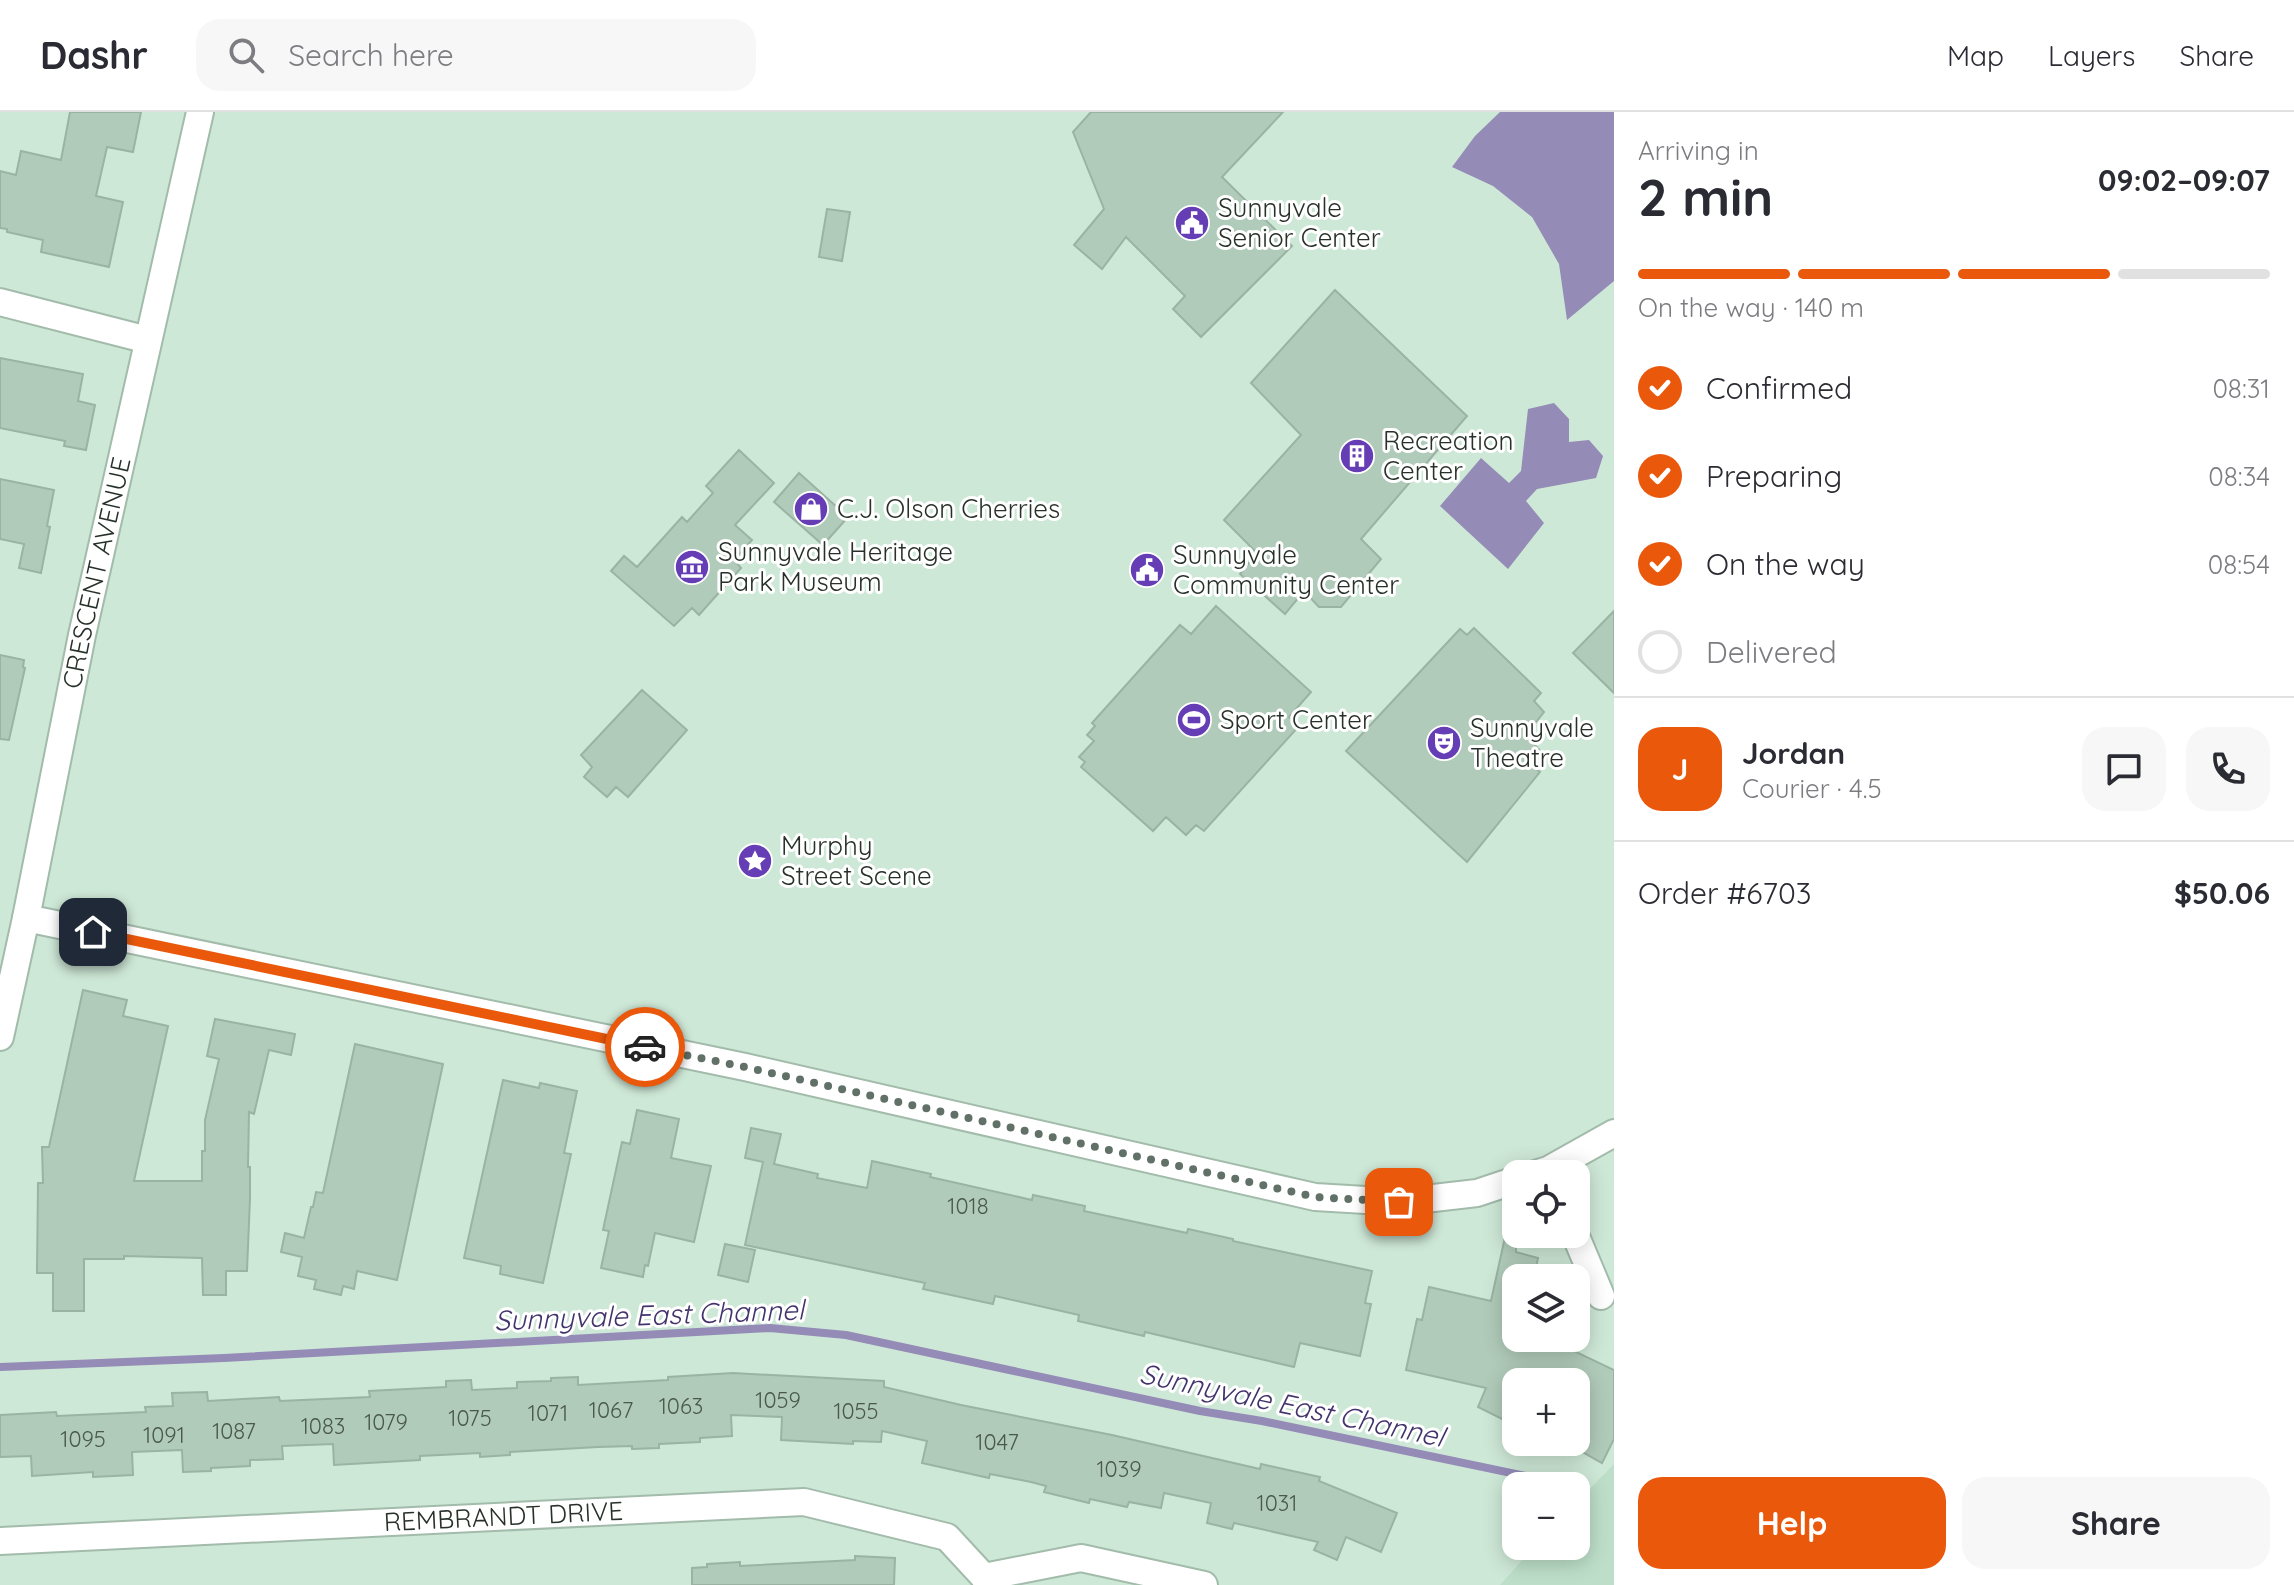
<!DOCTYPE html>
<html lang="en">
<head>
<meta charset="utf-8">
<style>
	:root { --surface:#fff; --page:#f7f7f7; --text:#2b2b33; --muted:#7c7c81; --line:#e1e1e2; --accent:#ea580c }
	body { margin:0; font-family:Quicksand,sans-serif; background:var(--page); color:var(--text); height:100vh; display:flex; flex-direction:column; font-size:30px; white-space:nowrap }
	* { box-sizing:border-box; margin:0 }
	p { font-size:26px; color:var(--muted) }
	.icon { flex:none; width:44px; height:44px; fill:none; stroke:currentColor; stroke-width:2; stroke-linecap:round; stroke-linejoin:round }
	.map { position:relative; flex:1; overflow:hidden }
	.panel { display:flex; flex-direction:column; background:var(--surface); width:680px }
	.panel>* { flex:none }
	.tools { position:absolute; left:1502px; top:1048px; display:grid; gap:16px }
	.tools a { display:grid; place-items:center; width:88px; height:88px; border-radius:16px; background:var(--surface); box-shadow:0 4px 20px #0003; font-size:40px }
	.pin { position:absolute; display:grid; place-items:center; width:68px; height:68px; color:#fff; margin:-34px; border-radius:16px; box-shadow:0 4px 12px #0006 }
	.courier { position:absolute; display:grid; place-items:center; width:80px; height:80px; margin:-40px; border:6px solid #ea580c; border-radius:50%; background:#fff; color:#222; box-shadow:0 2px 10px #0007 }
	.summary em { font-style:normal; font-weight:700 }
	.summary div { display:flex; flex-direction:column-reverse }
	.summary { display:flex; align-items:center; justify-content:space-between; height:136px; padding:0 24px }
	h1 { font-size:52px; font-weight:700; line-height:60px }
	.bar { display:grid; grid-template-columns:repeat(4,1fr); gap:12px 8px; align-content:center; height:96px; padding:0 24px }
	.bar i { height:10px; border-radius:6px; background:var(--line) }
	.bar .selected { background:var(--accent) }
	.bar p { grid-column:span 4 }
	.line { display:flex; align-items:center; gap:20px; padding:0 24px; border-top:2px solid var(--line) }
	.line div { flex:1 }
	.round { display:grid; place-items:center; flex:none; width:84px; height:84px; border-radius:24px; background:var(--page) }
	ol { padding:0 24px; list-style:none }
	li { display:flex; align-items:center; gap:24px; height:88px }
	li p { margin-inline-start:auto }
	li .icon { padding:8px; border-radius:50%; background:var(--accent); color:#fff; stroke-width:4 }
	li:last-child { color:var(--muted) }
	li i { width:44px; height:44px; border:4px solid var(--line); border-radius:50% }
	.primary-button { display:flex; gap:16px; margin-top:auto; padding:16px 24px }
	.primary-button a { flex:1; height:92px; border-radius:24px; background:var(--accent); color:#fff; font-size:32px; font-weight:700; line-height:92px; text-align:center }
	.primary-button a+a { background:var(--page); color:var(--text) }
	header { display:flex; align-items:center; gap:48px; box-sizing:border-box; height:112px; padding:0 40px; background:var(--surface); border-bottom:2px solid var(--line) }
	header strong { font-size:38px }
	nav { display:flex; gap:44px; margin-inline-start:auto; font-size:28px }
	.search { width:560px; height:72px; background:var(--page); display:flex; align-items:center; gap:20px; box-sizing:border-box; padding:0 28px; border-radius:24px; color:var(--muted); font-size:30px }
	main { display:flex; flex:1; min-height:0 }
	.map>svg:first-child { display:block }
	.built { fill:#bddfc9 }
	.water { fill:#948bb7 }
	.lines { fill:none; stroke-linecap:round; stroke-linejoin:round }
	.stream { stroke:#948bb7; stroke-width:8 }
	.building { fill:#b1cbba; stroke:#9ab3a3; stroke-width:2 }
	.minor-casing { stroke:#a2bbab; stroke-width:30 }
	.minor { stroke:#fff; stroke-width:26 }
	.done { stroke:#617167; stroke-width:8; stroke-dasharray:0 14.4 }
	.route { stroke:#ea580c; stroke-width:10 }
	.labels { text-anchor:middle; stroke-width:6; stroke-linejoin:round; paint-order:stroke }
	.number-label { font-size:22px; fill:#4a584e }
	.poi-label { font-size:26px; fill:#27312a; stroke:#fff; text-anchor:start }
	.street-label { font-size:26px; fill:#27312a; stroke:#fff }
	.water-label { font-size:28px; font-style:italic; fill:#42336c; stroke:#fff }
</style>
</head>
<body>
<header>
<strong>Dashr</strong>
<div class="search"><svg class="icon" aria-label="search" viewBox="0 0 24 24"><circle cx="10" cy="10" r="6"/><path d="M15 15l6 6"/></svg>Search here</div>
<nav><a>Map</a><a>Layers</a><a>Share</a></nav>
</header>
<main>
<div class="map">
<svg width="1614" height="1473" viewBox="0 0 1614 1473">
	<rect width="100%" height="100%" fill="#cee8d7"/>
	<path class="built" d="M 1614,1352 L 1614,1473 L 1500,1473 L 1535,1434 L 1576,1434 L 1576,1391 Z"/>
	<path class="water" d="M 1500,0 L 1614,0 L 1614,169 L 1567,208 L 1559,152 L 1532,105 L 1493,74 L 1452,55 L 1475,24 Z
		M 1554,291 L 1569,307 L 1569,330 L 1589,328 L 1603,344 L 1596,366 L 1537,377 L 1526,389 L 1544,411 L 1508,457 L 1440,394 L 1481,346 L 1509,371 L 1521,359 L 1528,297 Z"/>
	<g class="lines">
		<path class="stream" d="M 0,1255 L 224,1246 L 770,1216 L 846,1223 L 1200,1299 L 1262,1309 L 1526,1364"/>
	</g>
	<path class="building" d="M 70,0 L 141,0 L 133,40 L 107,35 L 96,84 L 123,90 L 109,155 L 41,140 L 43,128 L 7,120 L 7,117 L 0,116 L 0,59 L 16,63 L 21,39 L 61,48 Z
		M 1091,0 L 1283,0 L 1222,65 L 1292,134 L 1201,225 L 1173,197 L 1185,184 L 1126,125 L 1102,157 L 1074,133 L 1104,97 L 1073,20 Z
		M 827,97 L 850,100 L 842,149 L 819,145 Z
		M 1335,178 L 1467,304 L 1361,427 L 1381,447 L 1341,495 L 1319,495 L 1304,479 L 1285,502 L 1240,462 L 1257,441 L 1224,408 L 1301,323 L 1251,271 Z
		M 0,246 L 83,262 L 78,289 L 95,293 L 86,338 L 64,334 L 65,329 L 0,316 Z
		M 739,338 L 774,371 L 735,413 L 752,428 L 734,448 L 741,456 L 699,503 L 692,496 L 674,514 L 611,459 L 624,444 L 637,455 L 682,405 L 687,410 L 713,381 L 706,374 Z
		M 799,361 L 848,405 L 823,433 L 774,390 Z
		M 0,367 L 54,378 L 47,414 L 50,415 L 41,461 L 19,456 L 24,432 L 0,427 Z
		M 1216,494 L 1311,580 L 1289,605 L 1299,614 L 1204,719 L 1196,713 L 1186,723 L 1166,705 L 1153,719 L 1081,655 L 1085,650 L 1079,645 L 1094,629 L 1087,623 L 1095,614 L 1092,611 L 1180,513 L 1191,522 Z
		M 1614,499 L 1614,581 L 1573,541 Z
		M 1474,516 L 1541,581 L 1534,589 L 1544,600 L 1526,623 L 1542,641 L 1532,654 L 1540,660 L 1467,750 L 1346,639 L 1460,517 L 1467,523 Z
		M 0,543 L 24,548 L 23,555 L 25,556 L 9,628 L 0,627 Z
		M 642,578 L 687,618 L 628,685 L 616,675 L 607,685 L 584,665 L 592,655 L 581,643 Z
		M 83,878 L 127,888 L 123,904 L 168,914 L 134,1069 L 202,1069 L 202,1039 L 205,1039 L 205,1008 L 219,947 L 207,944 L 215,907 L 295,922 L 291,943 L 269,938 L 254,1002 L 249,1000 L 248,1055 L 250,1055 L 250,1086 L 247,1159 L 226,1159 L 226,1183 L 203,1183 L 202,1146 L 124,1144 L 124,1147 L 84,1147 L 84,1199 L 53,1199 L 53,1161 L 37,1161 L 38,1071 L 43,1071 L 42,1035 L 49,1035 Z
		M 355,932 L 443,952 L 397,1168 L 357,1159 L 354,1177 L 343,1174 L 341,1183 L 314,1177 L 316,1168 L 298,1164 L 302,1145 L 281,1140 L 285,1121 L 304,1126 L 311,1095 L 313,1095 L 316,1080 L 323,1081 Z
		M 503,968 L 539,976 L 540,971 L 577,979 L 564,1041 L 571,1042 L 543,1171 L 500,1162 L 501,1154 L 464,1146 Z
		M 637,998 L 679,1007 L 671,1046 L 711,1054 L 694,1130 L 655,1121 L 648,1154 L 645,1153 L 643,1165 L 601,1156 L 609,1119 L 603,1118 L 622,1030 L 630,1032 Z
		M 751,1016 L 781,1022 L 774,1052 L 818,1062 L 817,1066 L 867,1076 L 872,1049 L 931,1062 L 930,1065 L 1032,1088 L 1033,1083 L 1085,1094 L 1084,1099 L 1187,1121 L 1188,1117 L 1233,1127 L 1233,1129 L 1372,1159 L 1365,1191 L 1371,1192 L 1360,1244 L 1300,1231 L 1294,1255 L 1145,1220 L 1144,1224 L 1078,1209 L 1079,1203 L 995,1184 L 993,1192 L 923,1177 L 925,1171 L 745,1133 L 763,1050 L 745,1046 Z
		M 1507,1116 L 1516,1117 L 1516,1140 L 1538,1146 L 1534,1166 L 1516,1166 L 1516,1226 L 1547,1226 L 1614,1258 L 1614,1327 L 1602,1351 L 1570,1333 L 1572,1330 L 1576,1330 L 1576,1270 L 1516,1270 L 1516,1299 L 1510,1311 L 1478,1295 L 1486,1276 L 1406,1258 L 1417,1207 L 1422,1208 L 1429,1175 L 1491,1189 Z
		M 725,1132 L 755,1138 L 748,1170 L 718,1163 Z
		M 733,1261 L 884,1269 L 884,1275 L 961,1293 L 1112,1323 L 1260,1357 L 1261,1352 L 1320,1365 L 1319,1369 L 1397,1401 L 1381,1440 L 1346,1425 L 1337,1448 L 1314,1438 L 1318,1430 L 1234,1411 L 1232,1417 L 1207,1411 L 1211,1391 L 1164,1381 L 1161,1396 L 1129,1390 L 1127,1395 L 1090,1387 L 1089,1391 L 1044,1380 L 1046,1374 L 1031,1370 L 990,1362 L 989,1366 L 922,1351 L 927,1329 L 882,1319 L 881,1330 L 853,1329 L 853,1332 L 781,1328 L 782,1305 L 731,1303 L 732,1324 L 700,1326 L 700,1330 L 659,1332 L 659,1336 L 632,1337 L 632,1334 L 598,1335 L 510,1340 L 510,1343 L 480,1345 L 480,1341 L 420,1344 L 420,1348 L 334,1353 L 333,1332 L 282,1334 L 283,1347 L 250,1348 L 250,1354 L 211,1356 L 211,1359 L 183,1360 L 182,1338 L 132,1340 L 133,1363 L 93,1365 L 93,1360 L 32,1364 L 31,1344 L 0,1345 L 0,1303 L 56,1300 L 57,1304 L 146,1300 L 145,1295 L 173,1294 L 172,1281 L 207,1280 L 208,1289 L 279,1285 L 280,1289 L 370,1285 L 369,1279 L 446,1275 L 446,1269 L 471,1268 L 472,1278 L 517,1276 L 517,1270 L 551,1269 L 551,1266 L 578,1265 L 578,1273 L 668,1268 L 668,1265 Z
		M 855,1444 L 895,1446 L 894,1473 L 692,1473 L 692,1456 L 707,1455 L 707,1452 L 740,1450 L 740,1454 L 855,1448 Z"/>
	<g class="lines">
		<g class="minor-casing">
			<g id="minor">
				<path d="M 0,190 L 148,228"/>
				<path d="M 26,806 L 745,955 L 1315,1085 L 1399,1090 L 1477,1081 L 1516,1068"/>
				<path id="s1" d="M 0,925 L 26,806 L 82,523 L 200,0"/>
				<path d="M 1535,1062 L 1548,1058 L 1614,1021"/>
				<path d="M 1575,1122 L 1601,1184"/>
				<path id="s2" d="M 0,1429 L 804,1390 L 947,1425 L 984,1465"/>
				<path d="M 984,1465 L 1081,1446 L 1204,1473"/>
			</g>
		</g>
		<use href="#minor" class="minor"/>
	</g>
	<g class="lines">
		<path class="done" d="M 645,935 L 745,955 L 1315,1085 L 1399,1090"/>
		<path class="route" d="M 93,820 L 645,935"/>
	</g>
	<defs>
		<g id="civic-disc" transform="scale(1.8)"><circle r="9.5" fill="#653db5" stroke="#fff"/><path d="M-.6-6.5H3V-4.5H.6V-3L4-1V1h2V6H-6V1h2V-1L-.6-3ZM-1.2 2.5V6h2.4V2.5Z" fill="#fff"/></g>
		<g id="building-disc" transform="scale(1.8)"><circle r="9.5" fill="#653db5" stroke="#fff"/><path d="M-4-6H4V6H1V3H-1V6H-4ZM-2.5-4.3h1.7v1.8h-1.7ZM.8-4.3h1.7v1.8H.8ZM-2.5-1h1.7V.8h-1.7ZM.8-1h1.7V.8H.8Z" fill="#fff"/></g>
		<g id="shop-disc" transform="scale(1.8)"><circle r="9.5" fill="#653db5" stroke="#fff"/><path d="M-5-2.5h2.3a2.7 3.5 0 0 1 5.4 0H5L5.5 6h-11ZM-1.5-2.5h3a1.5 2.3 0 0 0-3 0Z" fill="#fff"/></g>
		<g id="museum-disc" transform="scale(1.8)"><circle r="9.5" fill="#653db5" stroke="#fff"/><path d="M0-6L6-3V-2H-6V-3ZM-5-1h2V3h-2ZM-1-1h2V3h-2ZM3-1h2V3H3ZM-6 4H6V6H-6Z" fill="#fff"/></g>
		<g id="stadium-disc" transform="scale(1.8)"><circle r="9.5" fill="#653db5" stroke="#fff"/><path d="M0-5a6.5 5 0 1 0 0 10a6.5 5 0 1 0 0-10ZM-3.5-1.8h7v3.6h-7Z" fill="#fff"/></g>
		<g id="theatre-disc" transform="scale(1.8)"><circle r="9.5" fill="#653db5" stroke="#fff"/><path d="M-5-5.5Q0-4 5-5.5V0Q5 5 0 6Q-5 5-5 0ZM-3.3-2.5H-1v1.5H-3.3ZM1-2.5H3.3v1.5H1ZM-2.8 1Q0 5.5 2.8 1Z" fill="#fff"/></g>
		<g id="sight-disc" transform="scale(1.8)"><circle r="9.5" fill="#653db5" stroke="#fff"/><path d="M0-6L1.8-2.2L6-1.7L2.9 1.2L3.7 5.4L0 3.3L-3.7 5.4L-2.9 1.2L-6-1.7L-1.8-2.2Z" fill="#fff"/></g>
	</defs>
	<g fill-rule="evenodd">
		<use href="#civic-disc" x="1192" y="111"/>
		<use href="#building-disc" x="1357" y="344"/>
		<use href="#shop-disc" x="811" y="397"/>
		<use href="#museum-disc" x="692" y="455"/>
		<use href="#civic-disc" x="1147" y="458"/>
		<use href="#stadium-disc" x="1194" y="608"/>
		<use href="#theatre-disc" x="1444" y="631"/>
		<use href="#sight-disc" x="755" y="749"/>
	</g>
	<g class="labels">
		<g class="number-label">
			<text x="968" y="1102">1018</text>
			<text x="778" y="1296">1059</text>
			<text x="681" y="1302">1063</text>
			<text x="611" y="1306">1067</text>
			<text x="856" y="1307">1055</text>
			<text x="548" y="1309">1071</text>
			<text x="470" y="1314">1075</text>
			<text x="386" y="1318">1079</text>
			<text x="323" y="1322">1083</text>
			<text x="234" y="1327">1087</text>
			<text x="164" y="1331">1091</text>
			<text x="83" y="1335">1095</text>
			<text x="997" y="1338">1047</text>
			<text x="1119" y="1365">1039</text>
			<text x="1277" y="1399">1031</text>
		</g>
		<g class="poi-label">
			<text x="1218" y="105">Sunnyvale<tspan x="1218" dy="30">Senior Center</tspan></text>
			<text x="1383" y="338">Recreation<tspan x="1383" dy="30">Center</tspan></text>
			<text x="837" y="406">C.J. Olson Cherries</text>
			<text x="718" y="449">Sunnyvale Heritage<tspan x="718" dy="30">Park Museum</tspan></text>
			<text x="1173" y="452">Sunnyvale<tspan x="1173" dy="30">Community Center</tspan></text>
			<text x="1220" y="617">Sport Center</text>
			<text x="1470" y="625">Sunnyvale<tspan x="1470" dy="30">Theatre</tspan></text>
			<text x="781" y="743">Murphy<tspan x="781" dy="30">Street Scene</tspan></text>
		</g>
		<g class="street-label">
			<text dy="9" stroke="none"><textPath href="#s1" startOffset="474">CRESCENT AVENUE</textPath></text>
			<text dy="9" stroke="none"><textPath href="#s2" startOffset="504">REMBRANDT DRIVE</textPath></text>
		</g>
		<g class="water-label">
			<text transform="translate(649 1203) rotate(-2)" y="10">Sunnyvale East Channel</text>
			<text transform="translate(1292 1293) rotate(12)" y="10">Sunnyvale East Channel</text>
		</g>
	</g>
</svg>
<div class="tools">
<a><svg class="icon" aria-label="locate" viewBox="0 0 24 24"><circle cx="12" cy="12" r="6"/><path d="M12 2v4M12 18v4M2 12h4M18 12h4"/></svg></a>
<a><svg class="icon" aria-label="layers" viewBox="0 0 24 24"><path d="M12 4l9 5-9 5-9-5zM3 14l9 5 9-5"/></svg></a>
<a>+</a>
<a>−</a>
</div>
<div class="pin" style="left:1399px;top:1090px;background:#ea580c"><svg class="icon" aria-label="bag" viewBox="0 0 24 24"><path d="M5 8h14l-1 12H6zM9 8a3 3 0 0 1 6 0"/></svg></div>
<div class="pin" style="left:93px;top:820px;background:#1f2937"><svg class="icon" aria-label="home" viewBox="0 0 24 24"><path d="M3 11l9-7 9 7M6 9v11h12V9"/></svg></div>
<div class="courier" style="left:645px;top:935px"><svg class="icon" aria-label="car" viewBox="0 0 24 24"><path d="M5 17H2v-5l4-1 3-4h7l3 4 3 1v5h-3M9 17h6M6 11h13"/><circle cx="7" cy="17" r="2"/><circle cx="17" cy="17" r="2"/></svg></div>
</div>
<section class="panel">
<div class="summary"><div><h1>2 min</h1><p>Arriving in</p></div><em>09:02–09:07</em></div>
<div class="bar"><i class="selected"></i><i class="selected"></i><i class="selected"></i><i></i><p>On the way · 140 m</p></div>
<ol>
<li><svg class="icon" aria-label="check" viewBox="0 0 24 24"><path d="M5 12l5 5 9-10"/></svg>Confirmed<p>08:31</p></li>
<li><svg class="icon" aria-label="check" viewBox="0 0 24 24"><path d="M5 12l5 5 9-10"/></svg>Preparing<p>08:34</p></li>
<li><svg class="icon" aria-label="check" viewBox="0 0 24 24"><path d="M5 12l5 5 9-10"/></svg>On the way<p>08:54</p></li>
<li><i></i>Delivered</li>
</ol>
<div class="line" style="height:144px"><b class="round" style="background:var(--accent);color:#fff">J</b><div><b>Jordan</b><p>Courier · 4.5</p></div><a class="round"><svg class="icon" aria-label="chat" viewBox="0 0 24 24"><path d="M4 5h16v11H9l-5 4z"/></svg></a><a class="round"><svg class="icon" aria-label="phone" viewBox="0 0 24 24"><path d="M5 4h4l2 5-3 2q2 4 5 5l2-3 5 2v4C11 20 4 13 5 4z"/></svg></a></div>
<div class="line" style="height:104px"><div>Order #6703</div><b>$50.06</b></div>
<div class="primary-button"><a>Help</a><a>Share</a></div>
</section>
</main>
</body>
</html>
